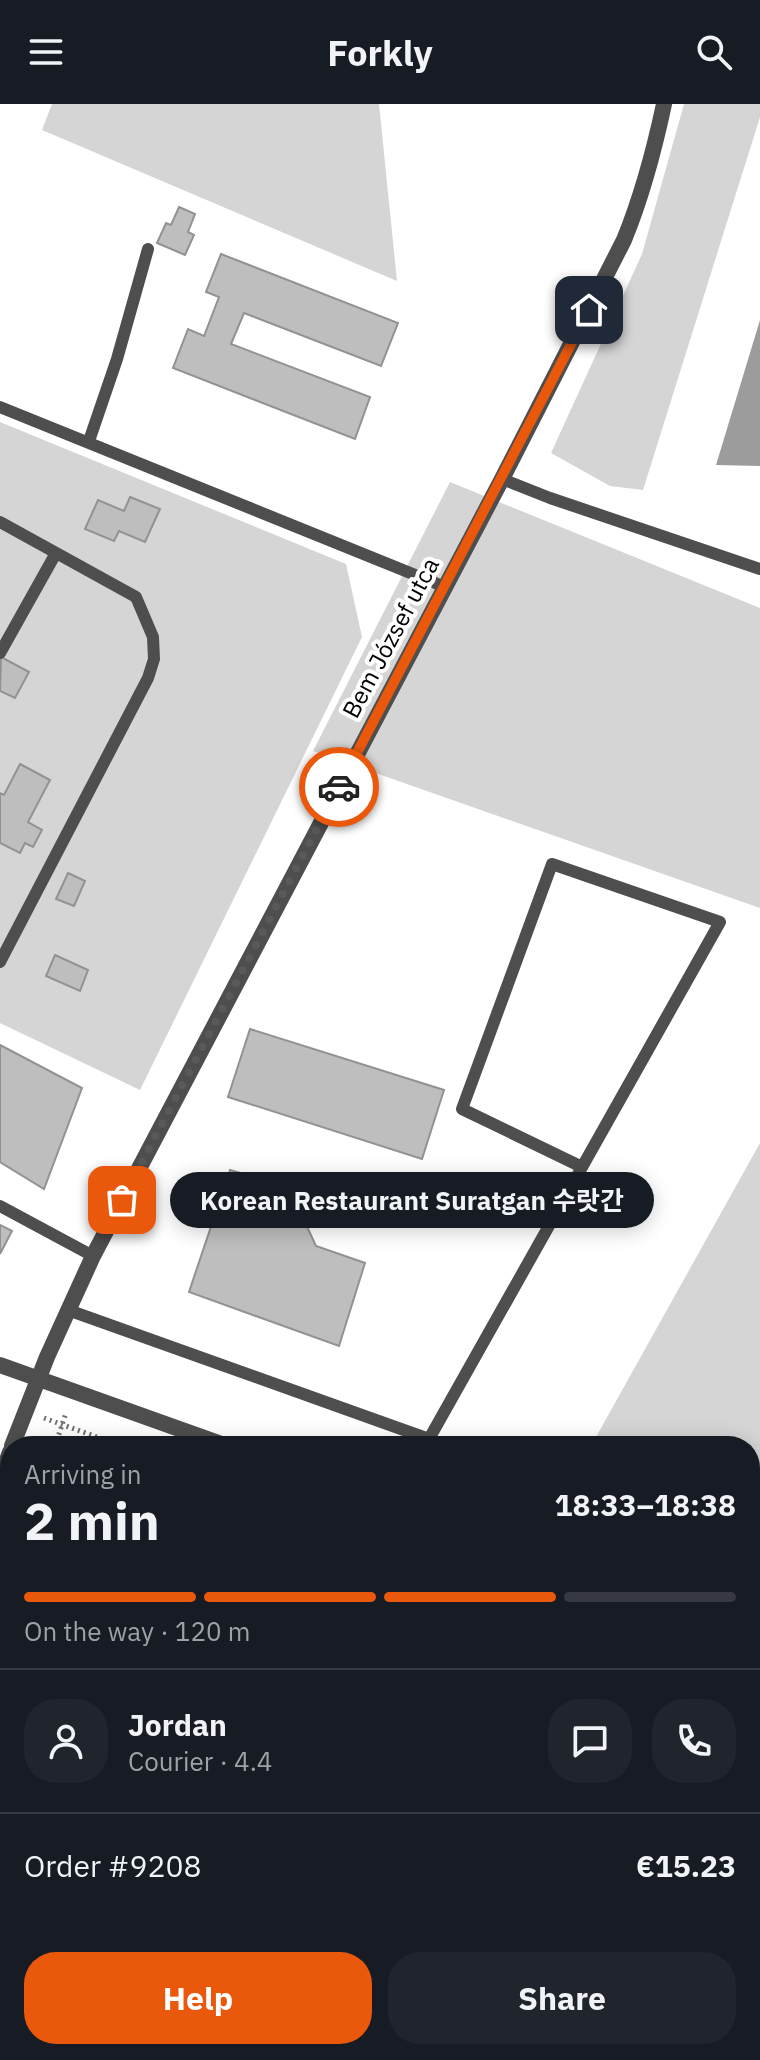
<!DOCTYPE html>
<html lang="en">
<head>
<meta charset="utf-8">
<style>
	:root { --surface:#171b24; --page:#20242c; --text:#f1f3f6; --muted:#9ea1a6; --line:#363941; --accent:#ea580c }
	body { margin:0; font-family:"IBM Plex Sans","Noto Sans KR",sans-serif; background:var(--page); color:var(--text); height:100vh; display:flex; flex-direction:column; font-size:30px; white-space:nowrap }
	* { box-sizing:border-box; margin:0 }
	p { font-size:26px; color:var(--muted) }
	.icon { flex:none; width:44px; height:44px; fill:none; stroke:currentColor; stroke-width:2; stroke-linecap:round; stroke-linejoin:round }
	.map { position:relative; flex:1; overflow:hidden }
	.drawer { position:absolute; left:0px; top:1332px; width:760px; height:624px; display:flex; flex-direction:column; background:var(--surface); border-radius:32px 32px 0 0; box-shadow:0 4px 20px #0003 }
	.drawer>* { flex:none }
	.pin { position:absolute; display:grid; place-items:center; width:68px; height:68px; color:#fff; margin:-34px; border-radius:16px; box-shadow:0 4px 12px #0006 }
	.courier { position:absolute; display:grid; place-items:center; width:80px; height:80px; margin:-40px; border:6px solid #ea580c; border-radius:50%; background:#fff; color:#222; box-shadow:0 2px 10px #0007 }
	.bubble { position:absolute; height:56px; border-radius:28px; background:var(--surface); box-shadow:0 4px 20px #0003; font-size:26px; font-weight:700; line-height:56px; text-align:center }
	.head em { font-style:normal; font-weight:700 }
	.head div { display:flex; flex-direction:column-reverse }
	.head { display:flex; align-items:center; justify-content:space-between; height:136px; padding:0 24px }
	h1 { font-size:52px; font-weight:700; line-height:60px }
	.bar { display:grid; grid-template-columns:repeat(4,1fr); gap:12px 8px; align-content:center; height:96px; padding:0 24px }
	.bar i { height:10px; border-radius:6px; background:var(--line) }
	.bar .on { background:var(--accent) }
	.bar p { grid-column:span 4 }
	.line { display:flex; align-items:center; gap:20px; padding:0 24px; border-top:2px solid var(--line) }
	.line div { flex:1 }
	.round { display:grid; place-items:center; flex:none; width:84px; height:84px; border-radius:32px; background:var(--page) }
	.action { display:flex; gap:16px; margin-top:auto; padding:16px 24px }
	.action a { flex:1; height:92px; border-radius:32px; background:var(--accent); color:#fff; font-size:32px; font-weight:700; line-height:92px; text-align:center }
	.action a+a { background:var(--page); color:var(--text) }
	header { display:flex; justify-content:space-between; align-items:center; height:104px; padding:0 24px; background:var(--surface); font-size:36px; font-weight:700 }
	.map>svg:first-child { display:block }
	.green { fill:#d5d5d5 }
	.water { fill:#9c9c9c }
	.building { fill:#bebebe; stroke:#929292; stroke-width:2 }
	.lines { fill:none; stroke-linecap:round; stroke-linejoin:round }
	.path { stroke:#707070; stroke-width:5; stroke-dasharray:2 4; stroke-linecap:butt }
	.lane { stroke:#4e4e4e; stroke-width:12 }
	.street { stroke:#4e4e4e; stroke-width:16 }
	.done { stroke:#595959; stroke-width:8; stroke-dasharray:0 14.4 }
	.route { stroke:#ea580c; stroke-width:10 }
	.labels { text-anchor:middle; stroke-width:8; stroke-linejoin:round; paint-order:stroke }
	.street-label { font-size:24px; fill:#000; stroke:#fff }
</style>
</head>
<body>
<header><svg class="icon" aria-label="menu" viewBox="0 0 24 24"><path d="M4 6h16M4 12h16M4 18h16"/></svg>Forkly<svg class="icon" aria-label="search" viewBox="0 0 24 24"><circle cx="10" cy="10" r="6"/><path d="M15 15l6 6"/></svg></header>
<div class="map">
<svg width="760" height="1956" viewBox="0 0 760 1956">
	<rect width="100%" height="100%" fill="#fff"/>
	<path class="green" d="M 52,0 L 379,0 L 397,177 L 42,26 Z
		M 684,0 L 760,0 L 760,13 L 643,386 L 610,382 L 551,349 L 642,150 Z
		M 0,318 L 346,460 L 362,533 L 140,986 L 0,919 Z
		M 450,378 L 760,504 L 760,804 L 313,647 Z
		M 760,1039 L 760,1594 L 750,1591 L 750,1342 L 591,1342 Z"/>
	<path class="water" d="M 760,216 L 760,362 L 716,361 Z"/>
	<path class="building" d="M 179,103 L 195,110 L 188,128 L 194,131 L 185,151 L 157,139 L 166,119 L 171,121 Z
		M 221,150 L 398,219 L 381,262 L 244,209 L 231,240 L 370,293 L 355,335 L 173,264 L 188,225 L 204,232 L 219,193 L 206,188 Z
		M 130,393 L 160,405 L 145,438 L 119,427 L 114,437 L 85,425 L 98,396 L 124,407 Z
		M 1,553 L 29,568 L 15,594 L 0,587 Z
		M 20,660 L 50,676 L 28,718 L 42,726 L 33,743 L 25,739 L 20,749 L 0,739 L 0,689 L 4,691 Z
		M 68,769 L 85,777 L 74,802 L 56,795 Z
		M 55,851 L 88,866 L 80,887 L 46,872 Z
		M 250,925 L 444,986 L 422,1055 L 228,993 Z
		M 0,941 L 82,984 L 44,1085 L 0,1058 Z
		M 230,1066 L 308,1088 L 303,1114 L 316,1142 L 365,1159 L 339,1242 L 189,1188 Z
		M 0,1121 L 12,1127 L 0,1150 Z
		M 750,1673 L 760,1673 L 760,1732 L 750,1732 Z"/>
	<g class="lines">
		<path class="path" d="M 44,1314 L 122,1342
			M 55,1342 L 66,1309
			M 0,1494 L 10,1466
			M 750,1562 L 760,1565
			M 568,1956 L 572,1946
			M 747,1956 L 760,1950"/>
		<path class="lane" d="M 0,303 L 445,483
			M 89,337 L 117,255 L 148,145
			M 502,375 L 550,394 L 760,465
			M 0,418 L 136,493 L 153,533 L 154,555 L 148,574 L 0,858
			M 0,549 L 56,449
			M 0,1102 L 93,1152
			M 68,1206 L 429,1335 L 720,818 L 552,760 L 462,1005 L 582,1063
			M 750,1644 L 760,1646"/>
		<path class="street" d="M 0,1261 L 227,1342
			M 12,1342 L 47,1253 L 93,1152 L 502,375 L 624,136 C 642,92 654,47 664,0
			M 0,1375 L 10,1348
			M 750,1531 L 760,1534"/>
	</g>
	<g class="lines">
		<path class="done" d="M 122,1096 L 339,683"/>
		<path class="route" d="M 339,683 L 589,206"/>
	</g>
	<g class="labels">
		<g class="street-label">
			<text transform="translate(391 534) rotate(-62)" y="8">Bem József utca</text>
		</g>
	</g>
</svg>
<div class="pin" style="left:122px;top:1096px;background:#ea580c"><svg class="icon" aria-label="bag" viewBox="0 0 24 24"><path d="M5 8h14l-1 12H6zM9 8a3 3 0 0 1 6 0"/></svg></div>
<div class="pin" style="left:589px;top:206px;background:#1f2937"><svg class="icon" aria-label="home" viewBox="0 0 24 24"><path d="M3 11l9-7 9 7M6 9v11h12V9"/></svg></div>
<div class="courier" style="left:339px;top:683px"><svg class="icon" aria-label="car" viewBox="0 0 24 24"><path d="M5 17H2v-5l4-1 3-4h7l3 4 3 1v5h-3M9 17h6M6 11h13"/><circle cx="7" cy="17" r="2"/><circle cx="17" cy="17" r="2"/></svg></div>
<div class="bubble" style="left:170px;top:1068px;width:484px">Korean Restaurant Suratgan 수랏간</div>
<section class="drawer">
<div class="head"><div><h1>2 min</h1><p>Arriving in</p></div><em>18:33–18:38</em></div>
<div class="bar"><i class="on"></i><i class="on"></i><i class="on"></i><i></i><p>On the way · 120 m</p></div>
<div class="line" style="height:144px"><a class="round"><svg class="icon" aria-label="person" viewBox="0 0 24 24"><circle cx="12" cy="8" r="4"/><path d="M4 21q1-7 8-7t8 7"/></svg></a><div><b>Jordan</b><p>Courier · 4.4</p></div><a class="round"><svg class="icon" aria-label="chat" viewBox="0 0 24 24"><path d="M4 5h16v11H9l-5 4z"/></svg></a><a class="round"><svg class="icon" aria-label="phone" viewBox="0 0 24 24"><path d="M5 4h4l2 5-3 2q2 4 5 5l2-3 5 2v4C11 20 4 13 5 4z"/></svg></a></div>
<div class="line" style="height:104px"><div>Order #9208</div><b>€15.23</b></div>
<div class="action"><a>Help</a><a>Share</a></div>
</section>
</div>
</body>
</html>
